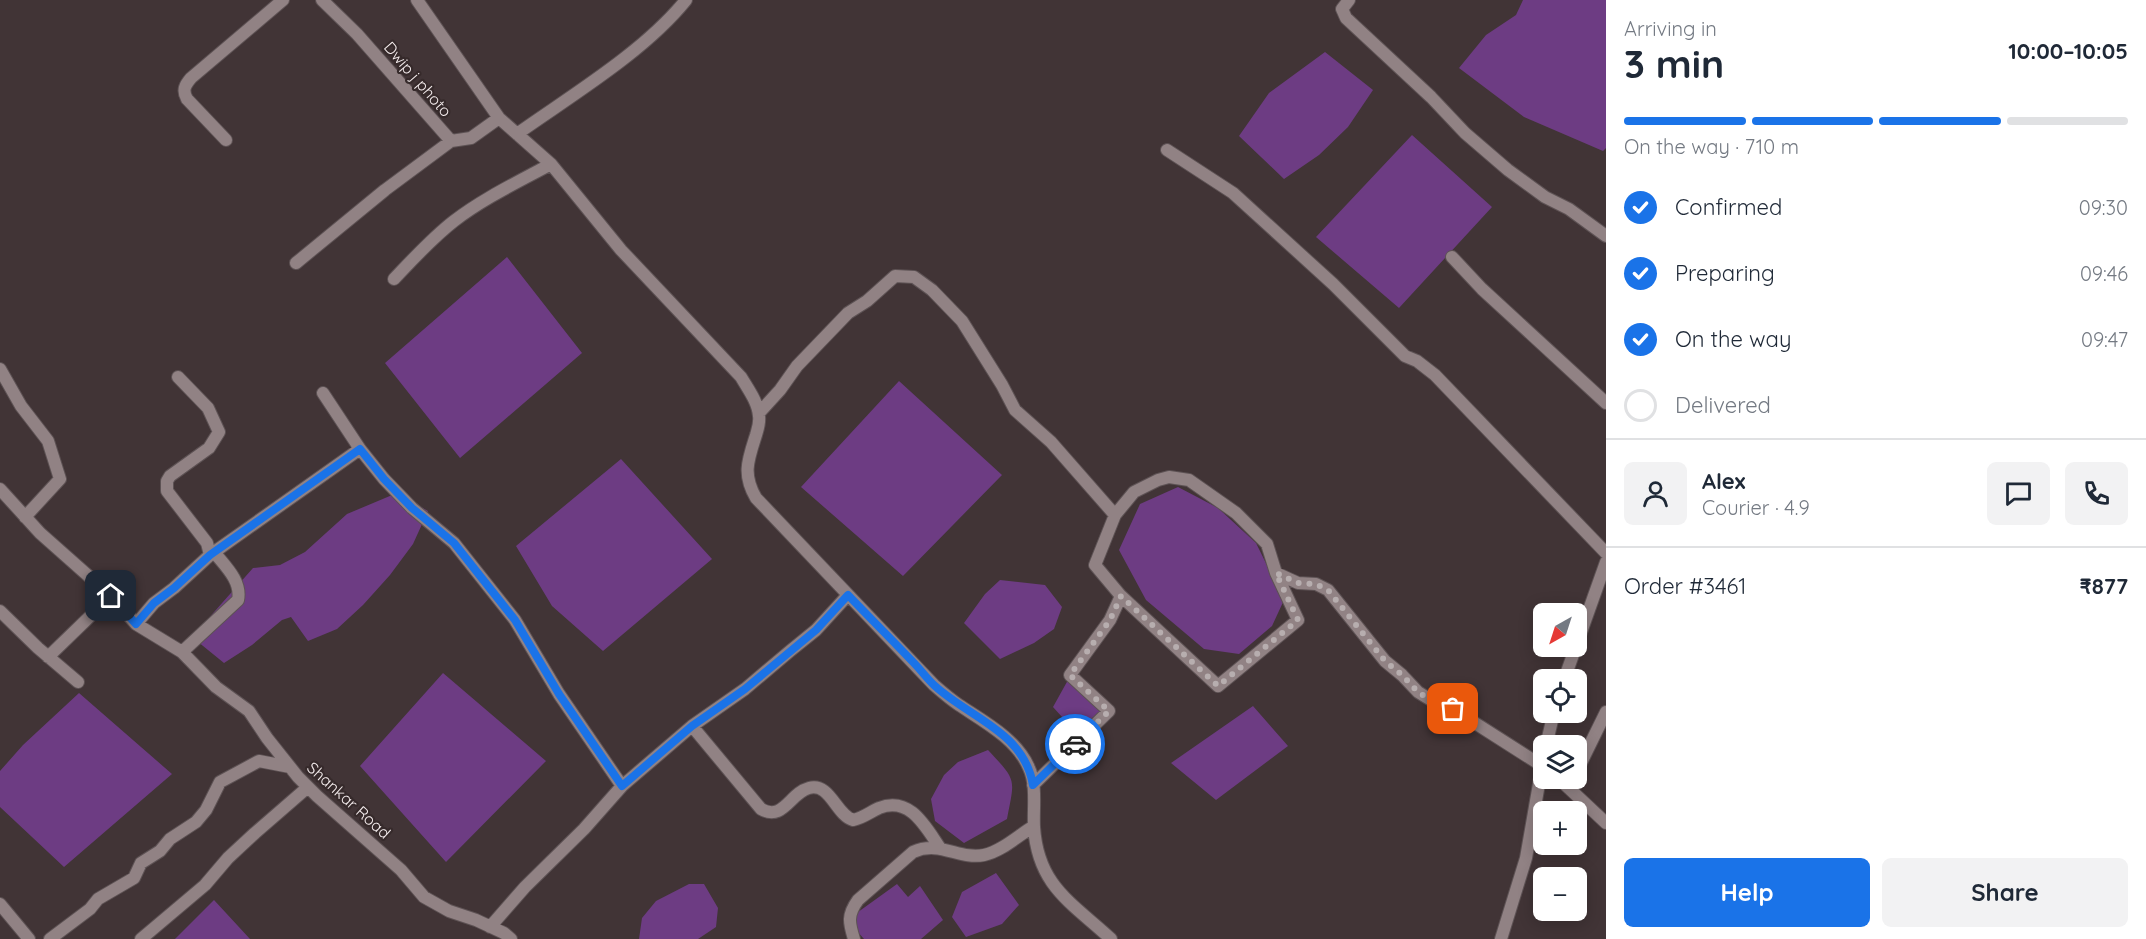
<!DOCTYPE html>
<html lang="en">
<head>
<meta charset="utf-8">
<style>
	:root { --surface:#fff; --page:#f2f2f3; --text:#1f2937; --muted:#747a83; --line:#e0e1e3; --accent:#1a73e8 }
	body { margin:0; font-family:Quicksand,sans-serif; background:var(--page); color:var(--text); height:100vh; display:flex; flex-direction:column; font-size:22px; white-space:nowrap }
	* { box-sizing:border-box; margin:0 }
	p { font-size:20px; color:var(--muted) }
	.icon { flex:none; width:33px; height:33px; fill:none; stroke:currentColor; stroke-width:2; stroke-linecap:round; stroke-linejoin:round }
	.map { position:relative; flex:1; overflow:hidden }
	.details { display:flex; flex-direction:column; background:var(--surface); width:540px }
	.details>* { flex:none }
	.needle { width:39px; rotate:219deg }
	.buttons { position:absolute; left:1533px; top:603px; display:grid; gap:12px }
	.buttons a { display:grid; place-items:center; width:54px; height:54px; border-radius:9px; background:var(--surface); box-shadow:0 3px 15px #0003; font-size:30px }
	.pin { position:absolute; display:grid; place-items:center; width:51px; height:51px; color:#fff; margin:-26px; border-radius:12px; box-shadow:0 3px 9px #0006 }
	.courier { position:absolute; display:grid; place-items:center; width:60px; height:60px; margin:-30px; border:4px solid #1a73e8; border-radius:50%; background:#fff; color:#222; box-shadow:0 2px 8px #0007 }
	.summary em { font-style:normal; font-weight:700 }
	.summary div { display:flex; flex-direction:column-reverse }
	.summary { display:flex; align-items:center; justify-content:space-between; height:102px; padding:0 18px }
	h1 { font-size:39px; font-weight:700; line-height:45px }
	.bar { display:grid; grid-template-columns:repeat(4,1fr); gap:9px 6px; align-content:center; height:72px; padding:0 18px }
	.bar i { height:8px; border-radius:4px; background:var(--line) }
	.bar .on { background:var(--accent) }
	.bar p { grid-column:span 4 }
	.line { display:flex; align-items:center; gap:15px; padding:0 18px; border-top:2px solid var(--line) }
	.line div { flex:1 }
	.round { display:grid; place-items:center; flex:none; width:63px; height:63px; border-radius:9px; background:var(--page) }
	ol { padding:0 18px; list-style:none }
	li { display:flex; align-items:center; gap:18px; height:66px }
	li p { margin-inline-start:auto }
	li .icon { padding:6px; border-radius:50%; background:var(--accent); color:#fff; stroke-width:4 }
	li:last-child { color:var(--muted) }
	li i { width:33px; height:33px; border:3px solid var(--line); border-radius:50% }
	.primary-button { display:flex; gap:12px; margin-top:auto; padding:12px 18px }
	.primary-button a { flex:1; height:69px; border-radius:9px; background:var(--accent); color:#fff; font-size:24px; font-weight:700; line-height:69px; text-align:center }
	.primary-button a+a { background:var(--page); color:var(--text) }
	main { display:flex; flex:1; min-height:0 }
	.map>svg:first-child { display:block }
	.water { fill:#6d3c83 }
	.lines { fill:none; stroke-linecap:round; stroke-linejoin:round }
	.minor-casing { stroke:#5d5254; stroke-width:14 }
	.minor { stroke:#918284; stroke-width:12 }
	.done { stroke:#b7aeaf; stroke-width:6; stroke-dasharray:0 10.8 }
	.route { stroke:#1a73e8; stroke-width:8 }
	.labels { text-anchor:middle; stroke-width:4.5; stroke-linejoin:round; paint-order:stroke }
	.street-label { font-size:16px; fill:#f7eff0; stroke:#362a2b }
</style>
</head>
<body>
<main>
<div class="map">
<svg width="1606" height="939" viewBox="0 0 1606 939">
	<rect width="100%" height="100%" fill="#413436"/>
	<path class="water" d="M 1523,0 L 1606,0 L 1606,148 L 1603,151 L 1524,117 L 1459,68 L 1486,35 L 1516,15 Z
		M 1325,52 L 1373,90 L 1348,127 L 1319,155 L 1284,179 L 1239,136 L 1269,93 Z
		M 1412,135 L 1492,207 L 1399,308 L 1316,237 Z
		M 507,257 L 582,353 L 460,458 L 385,363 Z
		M 899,381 L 1002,475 L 903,576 L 801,487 Z
		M 621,459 L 712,559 L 603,651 L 552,606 L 516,546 Z
		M 1178,487 L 1218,508 L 1256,543 L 1284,600 L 1272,626 L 1239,654 L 1204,649 L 1146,600 L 1119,550 L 1140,504 Z
		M 397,493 L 428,511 L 413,544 L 390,575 L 363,605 L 337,629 L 308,641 L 291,617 L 282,620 L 252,645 L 224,663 L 192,637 L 253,568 L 280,565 L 305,552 L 347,514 Z
		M 1000,580 L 1045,585 L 1062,607 L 1054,629 L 1034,643 L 1000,659 L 964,623 L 985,594 Z
		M 443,673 L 546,761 L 446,862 L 360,766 Z
		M 1068,680 L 1108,713 L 1081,738 L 1053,707 Z
		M 79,693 L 172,774 L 64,867 L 0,807 L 0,771 L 23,745 Z
		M 1253,706 L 1288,746 L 1216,800 L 1171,763 Z
		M 988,750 C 1017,781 1015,778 1007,819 L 964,843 L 935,821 L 931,799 L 944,775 L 958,762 Z
		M 996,873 L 1019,905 L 1002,924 L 966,937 L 952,917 L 962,892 Z
		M 689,884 L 704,884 L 718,908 L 716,927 L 698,939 L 639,939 L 642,918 L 656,901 Z
		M 897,884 L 908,897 L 920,886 L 943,920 L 921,939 L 864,939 L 847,920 Z
		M 214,900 L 250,939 L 175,939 Z"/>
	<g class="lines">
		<g class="minor-casing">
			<path id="minor" d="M 322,0 L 357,34 L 451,141 L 471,138 L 499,118
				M 417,0 L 499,118 L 551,164 L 621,250 L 741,377 C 748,389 758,402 759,416 C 760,423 758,428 756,435 C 748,460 742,474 756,498 L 934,685 C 942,692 950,699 959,705 C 983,721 1017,739 1029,768 C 1037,785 1033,809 1034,827 C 1038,886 1071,902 1111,939
				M 1349,0 L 1342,9 L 1346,18 L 1431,97 L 1465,133 L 1508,170 L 1545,197 L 1569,209 L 1606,236
				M 517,134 C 572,95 644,52 686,0
				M 226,140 L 187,99 C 182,90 185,85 191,78 L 283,0
				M 1167,150 L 1233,193 L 1333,284 L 1405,356 L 1417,361 L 1435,375 L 1606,553
				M 1452,257 L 1482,289 L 1606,403
				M 296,263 L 385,190 L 451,141
				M 394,279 C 413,259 432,238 454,221 C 484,198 518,182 551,164
				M 0,369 L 21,406 L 48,441 L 60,479 L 25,517
				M 323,393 L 360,449 L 384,479 L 412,508 L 454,543 L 515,620 L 559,694 L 622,786
				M 759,413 L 780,390 L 797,366 L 848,313 L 867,301 L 895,276 L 914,277 L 932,290 L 962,321 L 1002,385 L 1015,410 L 1051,442 L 1115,515 L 1134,492 L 1158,480 L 1169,477 L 1189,480 L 1236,513 L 1267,544 L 1276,573 L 1298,583 L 1316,584 L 1328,590 L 1385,661 L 1402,675 L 1418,692 L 1439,705 L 1453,709 L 1544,767
				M 0,489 L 40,533 L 111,596 L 136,624 L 182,652 L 216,687 L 249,711 L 267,738 L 298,777 L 317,796 L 401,870 L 424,897 L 449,911 L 476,920 L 504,933 L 511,939
				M 210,555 L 360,449
				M 1121,596 L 1218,686 L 1298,620 L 1276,573
				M 0,611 L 38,648 L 78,682
				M 136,624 L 154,603 L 174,588 L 210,555 L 207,543 L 167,491 L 167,481 L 170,476 L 209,448 L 219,432 L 208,408 L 178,377
				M 182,652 L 238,600 C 242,581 225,566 214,552
				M 48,657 L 111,596
				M 1564,680 L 1606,562
				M 692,726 L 761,809 C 783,822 790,793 809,788 C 830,782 836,815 853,820 C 863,818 870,812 879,808 C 910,796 925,826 940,848
				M 1546,746 L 1554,712
				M 1576,773 L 1606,712
				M 1558,778 L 1606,823
				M 1033,785 L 1109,711 L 1070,675 L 1110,620 L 1121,596 L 1095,565 L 1115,515
				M 0,904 L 29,939
				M 490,927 L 525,887 L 584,829 L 622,786 L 692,726 L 745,689 L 790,651 L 816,630 L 848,595
				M 50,939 L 90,909 L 98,899 L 134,878 L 141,863 L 160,851 L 170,839 L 196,822 L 206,810 L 220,782 L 259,761 L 290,767
				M 141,939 L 205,885 L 228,858 L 255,833 L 308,787
				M 854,939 C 849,923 847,915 858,900 L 913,852 C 940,840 959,860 984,855 C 1002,851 1019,835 1034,826
				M 1501,939 L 1526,858 L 1543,761"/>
		</g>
		<use href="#minor" class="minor"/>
	</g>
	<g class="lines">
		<path class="done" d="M 1075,744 L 1109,711 L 1070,675 L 1110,620 L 1121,596 L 1218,686 L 1298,620 L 1276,573 L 1298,583 L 1316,584 L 1328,590 L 1385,661 L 1402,675 L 1418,692 L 1439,705 L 1453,709"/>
		<path class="route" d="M 111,596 L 136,624 L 154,603 L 174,588 L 210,555 L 360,449 L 384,479 L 412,508 L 454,543 L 515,620 L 559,694 L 622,786 L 692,726 L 745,689 L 816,630 L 848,595 C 870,618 892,640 913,662 C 921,670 927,679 935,686 C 970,718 1024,732 1033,785 L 1075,744"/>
	</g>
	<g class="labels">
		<g class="street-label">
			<text transform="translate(418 79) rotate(49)" y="6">Dwip j photo</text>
			<text transform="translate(349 800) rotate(42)" y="6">Shankar Road</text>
		</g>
	</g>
</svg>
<div class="buttons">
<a><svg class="needle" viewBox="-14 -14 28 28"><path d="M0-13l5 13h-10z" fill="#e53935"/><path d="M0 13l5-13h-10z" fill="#747a83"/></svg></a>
<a><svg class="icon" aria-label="locate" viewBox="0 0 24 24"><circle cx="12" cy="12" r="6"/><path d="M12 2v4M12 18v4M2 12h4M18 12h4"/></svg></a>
<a><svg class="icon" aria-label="layers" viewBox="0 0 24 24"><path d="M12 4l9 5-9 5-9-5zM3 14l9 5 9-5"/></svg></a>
<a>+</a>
<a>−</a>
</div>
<div class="pin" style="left:1453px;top:709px;background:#ea580c"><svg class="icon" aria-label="bag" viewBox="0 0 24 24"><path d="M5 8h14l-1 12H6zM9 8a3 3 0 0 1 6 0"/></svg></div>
<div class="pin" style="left:111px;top:596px;background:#1f2937"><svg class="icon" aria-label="home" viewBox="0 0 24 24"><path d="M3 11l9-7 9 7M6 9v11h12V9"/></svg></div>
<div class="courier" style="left:1075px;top:744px"><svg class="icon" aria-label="car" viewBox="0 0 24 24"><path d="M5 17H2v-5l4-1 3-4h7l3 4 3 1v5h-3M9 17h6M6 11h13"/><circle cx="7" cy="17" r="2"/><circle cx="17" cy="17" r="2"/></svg></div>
</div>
<section class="details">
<div class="summary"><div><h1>3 min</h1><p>Arriving in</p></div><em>10:00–10:05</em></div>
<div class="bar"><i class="on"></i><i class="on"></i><i class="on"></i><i></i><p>On the way · 710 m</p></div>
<ol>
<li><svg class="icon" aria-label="check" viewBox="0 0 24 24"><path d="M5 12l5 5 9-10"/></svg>Confirmed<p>09:30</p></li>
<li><svg class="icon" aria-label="check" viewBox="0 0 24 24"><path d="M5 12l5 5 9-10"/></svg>Preparing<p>09:46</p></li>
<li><svg class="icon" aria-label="check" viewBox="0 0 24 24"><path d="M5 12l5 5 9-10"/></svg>On the way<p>09:47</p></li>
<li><i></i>Delivered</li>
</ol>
<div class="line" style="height:108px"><a class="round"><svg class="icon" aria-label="person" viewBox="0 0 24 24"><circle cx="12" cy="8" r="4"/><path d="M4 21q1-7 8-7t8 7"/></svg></a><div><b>Alex</b><p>Courier · 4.9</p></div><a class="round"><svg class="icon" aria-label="chat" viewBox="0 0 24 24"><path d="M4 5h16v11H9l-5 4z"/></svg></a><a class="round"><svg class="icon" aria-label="phone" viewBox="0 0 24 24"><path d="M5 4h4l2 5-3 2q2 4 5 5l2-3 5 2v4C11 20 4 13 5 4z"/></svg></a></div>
<div class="line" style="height:78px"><div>Order #3461</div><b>₹877</b></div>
<div class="primary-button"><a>Help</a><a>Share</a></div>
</section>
</main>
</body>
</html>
